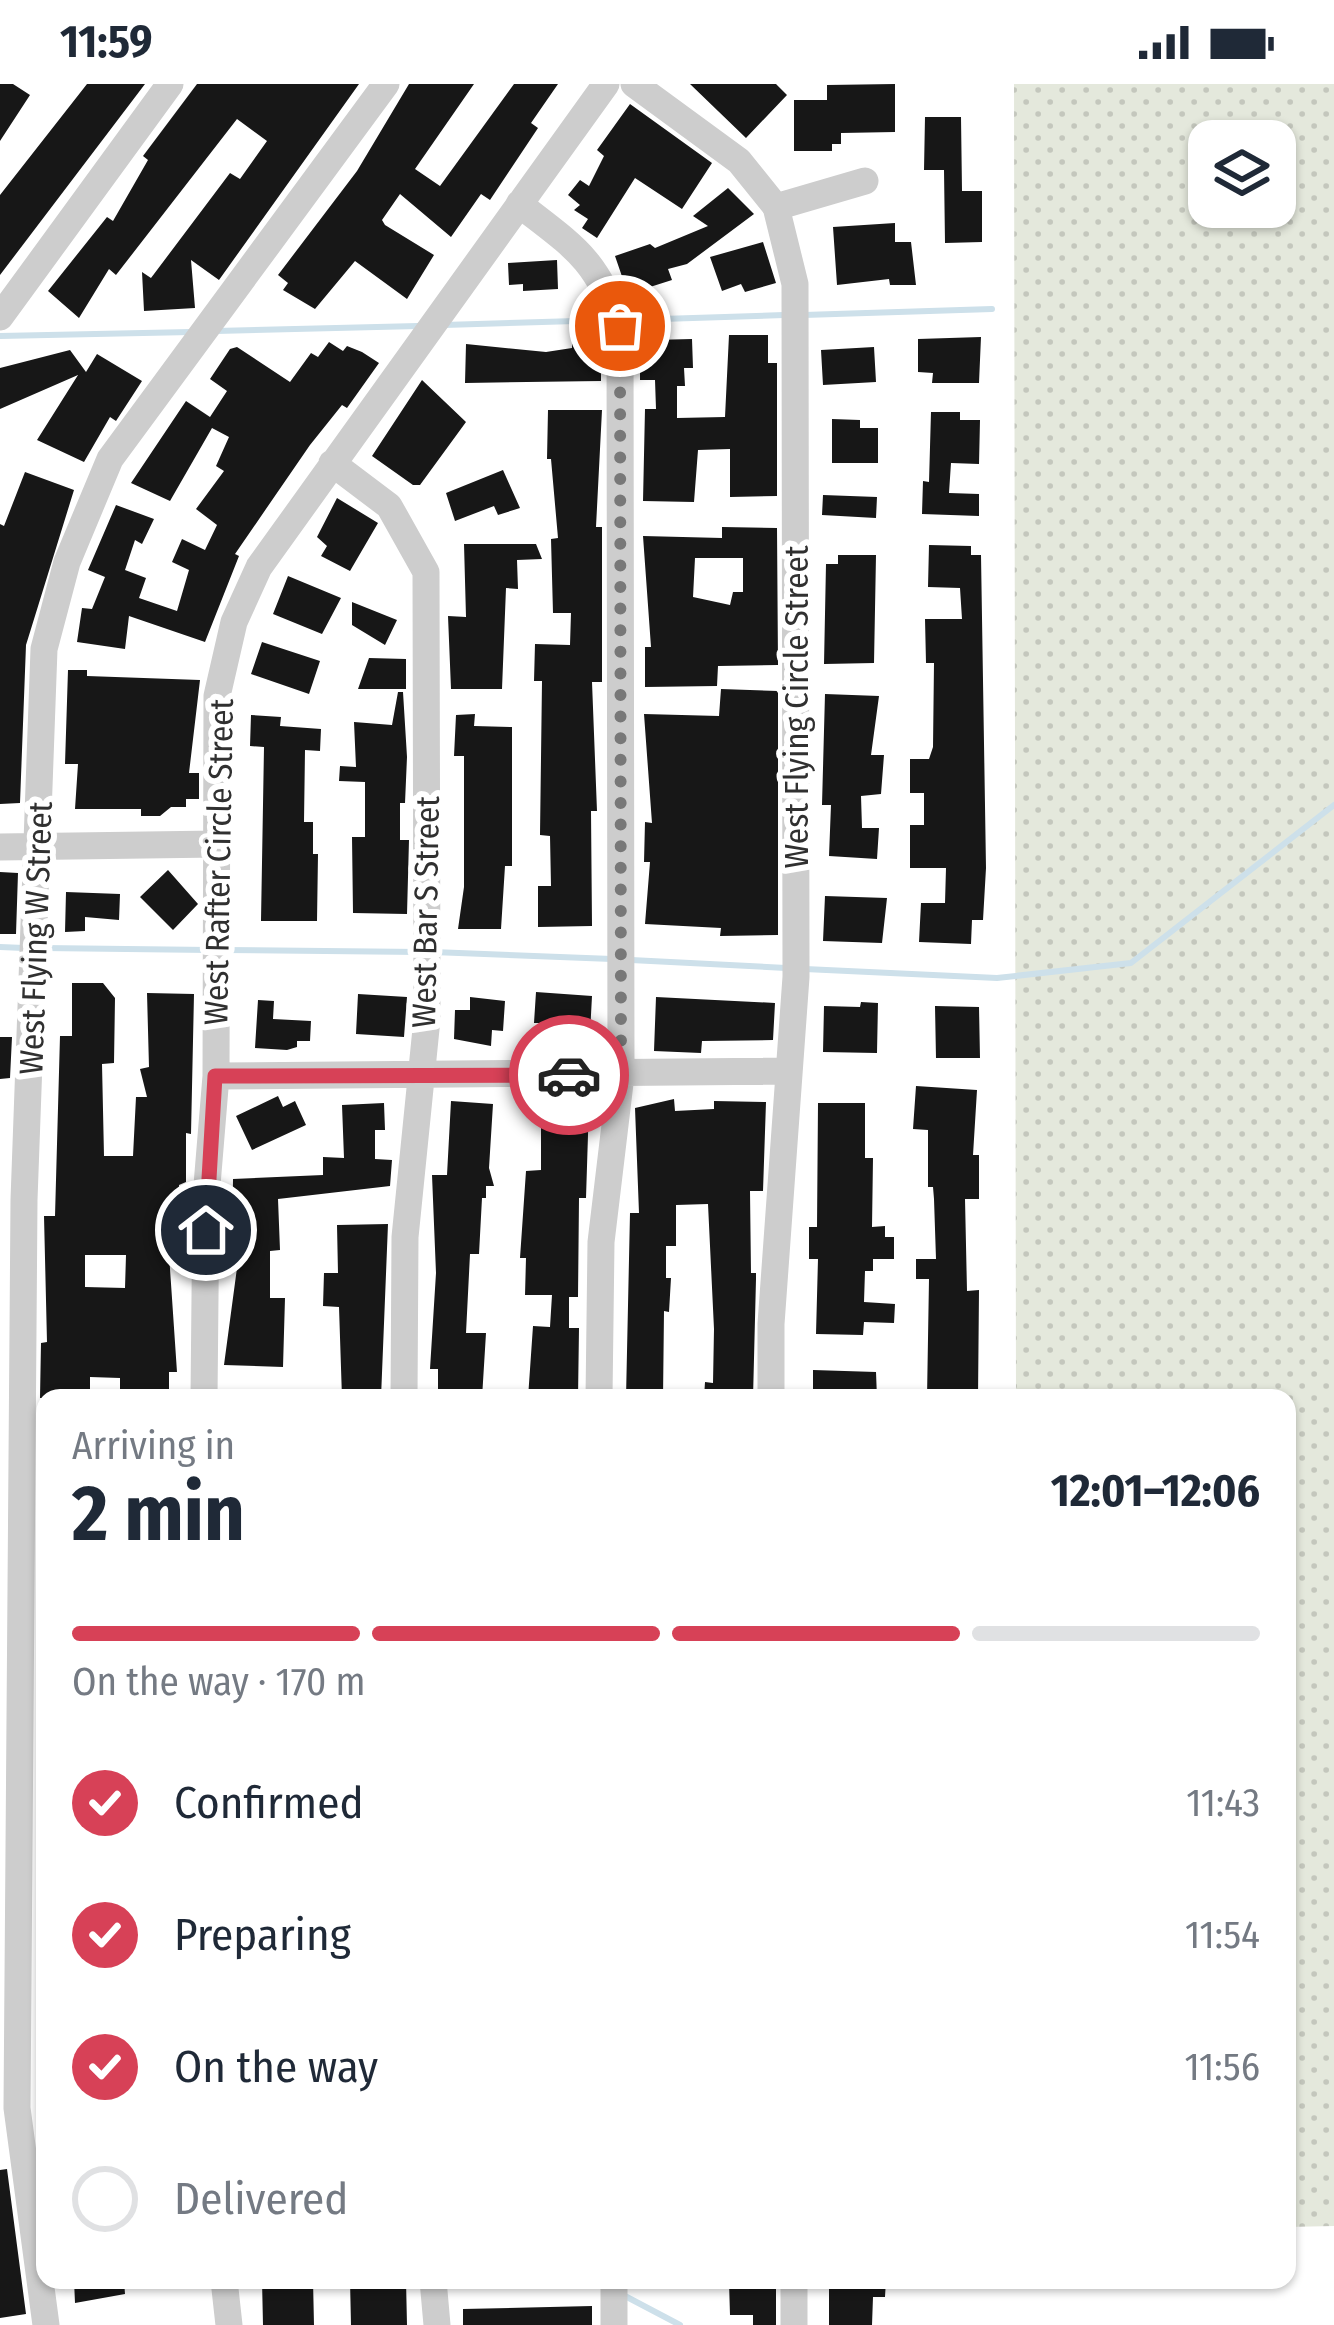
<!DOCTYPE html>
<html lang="en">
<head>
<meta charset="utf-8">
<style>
	:root { --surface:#fff; --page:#f6f6f7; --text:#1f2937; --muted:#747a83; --line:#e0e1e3; --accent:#d74157 }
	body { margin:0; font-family:"Fira Sans Condensed",sans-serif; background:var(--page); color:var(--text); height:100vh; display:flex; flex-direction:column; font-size:45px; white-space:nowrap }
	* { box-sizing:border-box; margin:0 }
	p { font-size:39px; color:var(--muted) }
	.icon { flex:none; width:66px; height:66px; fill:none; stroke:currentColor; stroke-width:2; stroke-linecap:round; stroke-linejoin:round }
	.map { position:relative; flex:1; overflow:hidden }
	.sheet { position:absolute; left:36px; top:1305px; width:1260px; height:900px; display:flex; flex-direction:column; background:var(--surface); border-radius:24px; box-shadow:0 3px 9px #0004 }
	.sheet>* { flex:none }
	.tools { position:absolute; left:1188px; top:36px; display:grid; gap:24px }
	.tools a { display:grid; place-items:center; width:108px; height:108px; border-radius:24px; background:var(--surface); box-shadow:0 3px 9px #0004; font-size:60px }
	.pin { position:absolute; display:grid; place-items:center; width:102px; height:102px; color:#fff; margin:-51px; border:6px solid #fff; border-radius:50%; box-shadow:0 3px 12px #0007 }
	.courier { position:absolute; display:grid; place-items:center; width:120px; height:120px; margin:-60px; border:9px solid #d74157; border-radius:50%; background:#fff; color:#222; box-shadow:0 3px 15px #0007 }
	.headline em { font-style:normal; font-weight:700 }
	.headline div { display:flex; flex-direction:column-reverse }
	.headline { display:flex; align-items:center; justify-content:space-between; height:204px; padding:0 36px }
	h1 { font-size:78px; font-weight:700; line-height:90px }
	.bar { display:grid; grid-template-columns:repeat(4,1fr); gap:18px 12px; align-content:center; height:144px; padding:0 36px }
	.bar i { height:15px; border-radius:9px; background:var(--line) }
	.bar .active { background:var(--accent) }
	.bar p { grid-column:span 4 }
	ol { padding:0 36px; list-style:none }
	li { display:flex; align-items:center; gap:36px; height:132px }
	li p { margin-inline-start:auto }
	li .icon { padding:12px; border-radius:50%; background:var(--accent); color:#fff; stroke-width:4 }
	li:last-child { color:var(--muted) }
	li i { width:66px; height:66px; border:6px solid var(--line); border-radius:50% }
	.status { display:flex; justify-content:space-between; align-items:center; height:84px; padding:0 60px; background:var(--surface); direction:ltr }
	.status svg { height:33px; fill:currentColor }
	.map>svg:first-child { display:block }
	.grass { fill:url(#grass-dots); fill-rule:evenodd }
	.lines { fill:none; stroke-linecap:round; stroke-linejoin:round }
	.stream { stroke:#cde0ea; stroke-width:6 }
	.building { fill:#171717; fill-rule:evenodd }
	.minor { stroke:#cdcdcd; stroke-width:27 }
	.done { stroke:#787878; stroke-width:12; stroke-dasharray:0 21.6 }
	.route { stroke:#d74157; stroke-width:15 }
	.labels { text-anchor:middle; stroke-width:12; stroke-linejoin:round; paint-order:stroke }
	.street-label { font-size:33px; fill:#303030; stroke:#fff }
</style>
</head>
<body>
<div class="status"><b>11:59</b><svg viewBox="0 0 49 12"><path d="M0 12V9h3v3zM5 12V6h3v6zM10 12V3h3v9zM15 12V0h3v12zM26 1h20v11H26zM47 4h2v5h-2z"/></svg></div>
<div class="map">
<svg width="1334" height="2241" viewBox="0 0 1334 2241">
	<defs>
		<pattern id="grass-dots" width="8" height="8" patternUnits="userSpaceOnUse" patternTransform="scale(3)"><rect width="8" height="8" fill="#e4e8dc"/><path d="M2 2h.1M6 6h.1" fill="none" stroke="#c4c7bd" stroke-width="1.8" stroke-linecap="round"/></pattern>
	</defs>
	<rect width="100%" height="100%" fill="#fff"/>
	<path class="grass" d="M 1014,0 L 1334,0 L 1334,2142 L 1287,2143 L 1287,1314 L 1016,1314 ZM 1209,57 L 1275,57 L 1275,123 L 1209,123 Z"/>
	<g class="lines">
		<path class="stream" d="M 804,231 L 992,225
			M 630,236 L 784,231
			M 444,241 L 610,236
			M 216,247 L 418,242
			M 0,252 L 191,248
			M 0,863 L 24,864
			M 43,864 L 210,866
			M 223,866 L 420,868
			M 433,868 L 612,875
			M 631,876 L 786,884
			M 805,885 L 997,894 L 1131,879 L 1334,721
			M 625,2212 L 680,2241"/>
	</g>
	<path class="building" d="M 0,0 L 13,0 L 30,11 L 0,57 Z
		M 87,0 L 145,0 L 0,191 L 0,111 Z
		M 197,0 L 359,0 L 219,196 L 191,176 L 195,224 L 144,227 L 142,188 L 151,194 L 230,89 L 240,95 L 267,57 L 237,35 L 116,191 L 109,185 L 79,234 L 48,207 L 107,133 L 113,137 L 148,76 L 143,72 Z
		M 409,0 L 474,0 L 415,85 L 440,102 L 514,0 L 558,0 L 531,39 L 538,44 L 490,116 L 481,110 L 451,153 L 400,110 L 382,136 L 385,141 L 434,171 L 407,215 L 355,177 L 315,225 L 283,206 L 288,199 L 278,191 L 357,87 Z
		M 690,0 L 776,0 L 787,11 L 746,54 Z
		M 895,0 L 895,48 L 841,49 L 841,60 L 832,60 L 832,67 L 794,67 L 794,16 L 827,16 L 827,1 Z
		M 630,20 L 712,79 L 682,125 L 635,94 L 597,154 L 582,144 L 588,135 L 574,126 L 580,121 L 568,111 L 580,96 L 589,102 L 604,72 L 597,66 Z
		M 925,33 L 961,33 L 962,107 L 982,107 L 982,158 L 945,159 L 944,86 L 924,86 Z
		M 728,104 L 754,130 L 687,180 L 668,185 L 672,196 L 628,210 L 615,172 L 650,160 L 655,164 L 708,142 L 693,132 Z
		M 895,139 L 895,158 L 911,158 L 916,201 L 890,201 L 889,195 L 837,201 L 833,143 Z
		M 763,158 L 776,199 L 745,208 L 741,200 L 722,207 L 710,173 Z
		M 557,176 L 558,205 L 523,207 L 523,200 L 509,201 L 508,179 Z
		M 729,251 L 768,251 L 768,279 L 777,279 L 777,412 L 730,413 L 730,365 L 698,366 L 694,418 L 643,417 L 645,325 L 656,325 L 655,296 L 640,296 L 640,268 L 654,267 L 653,256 L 692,255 L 693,284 L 684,284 L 685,302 L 677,302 L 677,334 L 725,333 Z
		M 981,253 L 979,299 L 932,299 L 933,289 L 918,288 L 918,255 Z
		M 572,255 L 601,259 L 601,297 L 465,299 L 466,260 L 546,268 L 572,264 Z
		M 329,258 L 343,267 L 347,262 L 362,268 L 379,279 L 347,324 L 342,321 L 310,361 L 235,470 L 239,472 L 205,558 L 129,532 L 125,565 L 77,558 L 82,524 L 92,525 L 105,493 L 88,486 L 116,421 L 154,435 L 142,460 L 135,456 L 125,486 L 146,494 L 139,514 L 177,527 L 189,486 L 172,478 L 182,455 L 205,466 L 217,441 L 196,425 L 224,387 L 216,382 L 229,353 L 212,344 L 170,417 L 131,399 L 186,317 L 210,333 L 227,307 L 210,295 L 230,265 L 237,263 L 290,298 L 311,269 L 318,273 Z
		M 874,263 L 876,298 L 823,301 L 821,266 Z
		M 70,266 L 86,288 L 97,270 L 142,297 L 116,337 L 110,333 L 84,378 L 37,356 L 78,291 L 0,325 L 0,284 Z
		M 422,296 L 466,338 L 420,401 L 413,401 L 372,372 Z
		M 548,326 L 602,326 L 596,443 L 602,443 L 602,598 L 592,598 L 597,727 L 591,727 L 592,842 L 538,843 L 538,802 L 551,802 L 550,752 L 540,751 L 542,597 L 534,597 L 535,560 L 570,561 L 571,529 L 553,529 L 551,455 L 558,454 L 551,375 L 547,375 Z
		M 931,328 L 960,328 L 960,336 L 980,336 L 979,380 L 951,379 L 949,409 L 979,410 L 979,432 L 922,430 L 923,397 L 929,398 Z
		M 832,335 L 860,336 L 860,344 L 878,344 L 878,379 L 832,379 Z
		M 503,386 L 520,424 L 498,431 L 494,422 L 455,437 L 446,409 Z
		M 25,388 L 74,406 L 26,561 L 20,719 L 0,720 L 0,440 L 4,442 Z
		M 823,411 L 877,413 L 876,434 L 822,431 Z
		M 337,414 L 378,439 L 350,487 L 321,472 L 327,462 L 317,453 Z
		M 722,443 L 777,444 L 778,581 L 718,582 L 717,602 L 645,603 L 645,563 L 651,563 L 643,452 L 722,454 ZM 695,474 L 743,474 L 743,508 L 733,508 L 730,521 L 693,513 Z
		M 464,460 L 536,460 L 542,475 L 517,476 L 518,505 L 506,504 L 502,605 L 451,605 L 448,532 L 466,533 Z
		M 929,461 L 971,462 L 971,471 L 981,471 L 986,784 L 983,836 L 972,836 L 971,860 L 919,858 L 921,819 L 945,819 L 946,784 L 910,784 L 910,741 L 924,741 L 924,709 L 910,709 L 910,675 L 929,675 L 933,663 L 934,579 L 926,579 L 925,535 L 962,535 L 960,504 L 928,503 Z
		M 838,471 L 876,471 L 874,579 L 824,580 L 826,480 L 838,480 Z
		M 288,492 L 341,514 L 322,550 L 273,530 Z
		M 352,518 L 397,536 L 385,561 L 352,541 Z
		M 262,558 L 320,577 L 309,610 L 251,590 Z
		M 369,574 L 406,575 L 406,605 L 358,605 Z
		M 68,586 L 87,586 L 87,592 L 200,596 L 189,689 L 199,689 L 199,715 L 186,715 L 186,723 L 171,723 L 160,732 L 141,732 L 141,725 L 75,725 L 78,680 L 65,680 Z
		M 721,605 L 778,607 L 778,851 L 720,852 L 721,844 L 645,840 L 650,778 L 644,778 L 645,738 L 652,739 L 644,630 L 719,632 Z
		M 398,608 L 403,608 L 407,673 L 405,719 L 400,719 L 400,756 L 409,756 L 407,830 L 353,829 L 352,753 L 365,753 L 365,698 L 339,697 L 340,682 L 356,683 L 354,638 L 392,641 Z
		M 825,610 L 879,612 L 871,671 L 884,671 L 881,710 L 861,712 L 862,744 L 879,744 L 877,775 L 829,772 L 831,721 L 822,721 Z
		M 475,630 L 474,642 L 512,643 L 512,782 L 505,782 L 501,845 L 458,845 L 464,803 L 464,672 L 454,672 L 456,631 Z
		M 251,631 L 281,633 L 280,642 L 321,645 L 320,667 L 305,666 L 304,738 L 313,738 L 313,770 L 318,770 L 317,837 L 261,837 L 264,663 L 250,662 Z
		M 168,786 L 198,820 L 173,846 L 140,813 Z
		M 0,788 L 18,789 L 16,850 L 0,850 Z
		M 66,808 L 120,810 L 119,836 L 85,833 L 85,847 L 65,848 Z
		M 825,812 L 887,814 L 882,859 L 823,857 Z
		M 72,899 L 103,899 L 115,914 L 114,979 L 102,980 L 104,1072 L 133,1072 L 136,1013 L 147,1013 L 140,985 L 149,983 L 147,909 L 194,910 L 191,1050 L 186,1049 L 186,1098 L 179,1101 L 180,1170 L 169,1170 L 177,1288 L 169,1288 L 169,1314 L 120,1314 L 120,1294 L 90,1293 L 90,1314 L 40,1314 L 41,1259 L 47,1258 L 44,1132 L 55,1132 L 60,952 L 72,952 ZM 85,1171 L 126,1171 L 125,1204 L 85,1203 Z
		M 536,908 L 592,912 L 590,950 L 544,947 L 544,939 L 534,939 Z
		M 358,910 L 407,913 L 404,953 L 356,950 Z
		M 470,913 L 505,917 L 503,947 L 492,946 L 491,962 L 454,955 L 455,926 L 470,926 Z
		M 656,913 L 775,919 L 773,956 L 702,957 L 701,969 L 654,967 Z
		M 258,916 L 274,917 L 273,935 L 311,937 L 310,957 L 297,957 L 297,963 L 287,966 L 255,964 Z
		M 861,918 L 878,919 L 877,969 L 823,968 L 824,922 L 860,923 Z
		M 935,922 L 979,923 L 980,974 L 936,974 Z
		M 0,953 L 12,953 L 10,994 L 0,995 Z
		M 916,1002 L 977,1006 L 973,1071 L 979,1071 L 979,1115 L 965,1115 L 967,1207 L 979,1206 L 978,1314 L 927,1314 L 929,1195 L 916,1195 L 916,1175 L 936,1175 L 934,1115 L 933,1103 L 928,1103 L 928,1046 L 913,1045 Z
		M 278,1012 L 283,1023 L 295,1017 L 306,1041 L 252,1066 L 236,1032 Z
		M 674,1015 L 675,1027 L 714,1025 L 714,1017 L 766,1018 L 763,1107 L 750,1107 L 751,1189 L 756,1189 L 756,1195 L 753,1314 L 704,1314 L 705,1298 L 713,1299 L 714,1245 L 708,1120 L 676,1121 L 676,1162 L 666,1162 L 666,1194 L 671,1194 L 669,1228 L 664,1227 L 663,1314 L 626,1314 L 630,1129 L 639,1129 L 635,1024 Z
		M 541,1016 L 589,1019 L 586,1114 L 579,1114 L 578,1213 L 569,1213 L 569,1244 L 579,1244 L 578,1314 L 528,1314 L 533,1242 L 550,1243 L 552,1211 L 525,1211 L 526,1174 L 520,1174 L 526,1087 L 541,1086 Z
		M 451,1017 L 493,1020 L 489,1084 L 494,1102 L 486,1102 L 486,1114 L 482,1114 L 479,1170 L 470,1170 L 466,1249 L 486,1249 L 482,1314 L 438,1314 L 438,1285 L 430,1285 L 436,1189 L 432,1091 L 447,1091 Z
		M 384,1019 L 385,1046 L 375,1046 L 375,1075 L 392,1076 L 390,1102 L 278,1115 L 280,1166 L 270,1167 L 270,1214 L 285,1214 L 283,1283 L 224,1281 L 239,1169 L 232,1169 L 233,1095 L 323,1091 L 323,1073 L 344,1074 L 342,1021 Z
		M 818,1019 L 865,1019 L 865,1074 L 873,1074 L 872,1143 L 885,1142 L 885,1153 L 894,1153 L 894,1175 L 873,1175 L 873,1187 L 865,1187 L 864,1218 L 895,1220 L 894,1239 L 864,1238 L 863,1251 L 816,1250 L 818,1175 L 809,1175 L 809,1143 L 817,1143 Z
		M 388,1140 L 381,1314 L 342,1314 L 339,1223 L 323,1222 L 324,1189 L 338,1189 L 337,1141 Z
		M 813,1286 L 876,1288 L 877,1314 L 813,1314 Z
		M 7,2085 L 26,2230 L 0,2234 L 0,2086 Z
		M 74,2196 L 124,2196 L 125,2210 L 75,2219 Z
		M 262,2196 L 313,2196 L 314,2241 L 263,2241 Z
		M 350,2196 L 406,2196 L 407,2241 L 351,2241 Z
		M 829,2196 L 886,2196 L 885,2213 L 873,2213 L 872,2241 L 829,2241 Z
		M 729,2198 L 776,2198 L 776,2241 L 753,2241 L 753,2231 L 730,2231 Z
		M 592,2222 L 592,2241 L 463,2241 L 463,2225 Z"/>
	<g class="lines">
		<path class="minor" d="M 634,0 L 739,77 L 776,123 L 795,200 L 796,893 L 771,1240 L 771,1314
			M 519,120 C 574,163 596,174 620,242 L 621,991 L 601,1158 L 599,1314
			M 776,123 L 865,97
			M 0,233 L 170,0
			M 332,379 L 389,422 L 426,488 L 427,935 L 405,1153 L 404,1314
			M 0,763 L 218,760
			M 216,992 L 786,987
			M 204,1314 L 206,1113 L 216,992 L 217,612 L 234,538 L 259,483 L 606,0
			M 224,2196 L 229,2241
			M 433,2196 L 437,2241
			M 46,2241 L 17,2024 L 24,1116 L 44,565 L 67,478 L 110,375 L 386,0
			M 614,2241 L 614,2196
			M 794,2241 L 794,2196"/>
	</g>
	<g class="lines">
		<path class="done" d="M 569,991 L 621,991 L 620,242"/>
		<path class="route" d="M 206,1146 L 215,992 L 569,991"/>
	</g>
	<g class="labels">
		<g class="street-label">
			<text transform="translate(796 623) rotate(-90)" y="12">West Flying Circle Street</text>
			<text transform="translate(218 778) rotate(-89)" y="12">West Rafter Circle Street</text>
			<text transform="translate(425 828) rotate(-89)" y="12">West Bar S Street</text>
			<text transform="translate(35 854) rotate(-88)" y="12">West Flying W Street</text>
		</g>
	</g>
</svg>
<div class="tools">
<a><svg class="icon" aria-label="layers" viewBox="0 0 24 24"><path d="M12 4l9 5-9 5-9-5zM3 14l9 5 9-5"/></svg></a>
</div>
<div class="pin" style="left:620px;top:242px;background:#ea580c"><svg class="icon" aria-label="bag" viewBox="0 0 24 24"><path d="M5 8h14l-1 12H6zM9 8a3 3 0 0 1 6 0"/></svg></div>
<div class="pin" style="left:206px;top:1146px;background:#1f2937"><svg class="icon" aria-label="home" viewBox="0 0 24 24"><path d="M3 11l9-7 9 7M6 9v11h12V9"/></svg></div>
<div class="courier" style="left:569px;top:991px"><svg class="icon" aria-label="car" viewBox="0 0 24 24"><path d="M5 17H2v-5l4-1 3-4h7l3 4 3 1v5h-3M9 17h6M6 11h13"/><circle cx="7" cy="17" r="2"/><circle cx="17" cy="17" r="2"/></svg></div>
<section class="sheet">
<div class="headline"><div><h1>2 min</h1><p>Arriving in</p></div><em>12:01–12:06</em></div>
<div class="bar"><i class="active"></i><i class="active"></i><i class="active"></i><i></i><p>On the way · 170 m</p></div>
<ol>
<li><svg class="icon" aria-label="check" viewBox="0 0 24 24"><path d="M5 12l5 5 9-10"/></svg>Confirmed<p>11:43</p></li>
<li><svg class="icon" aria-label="check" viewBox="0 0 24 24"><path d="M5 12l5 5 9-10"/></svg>Preparing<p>11:54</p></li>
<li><svg class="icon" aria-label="check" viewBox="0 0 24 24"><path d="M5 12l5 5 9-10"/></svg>On the way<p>11:56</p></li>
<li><i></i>Delivered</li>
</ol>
</section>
</div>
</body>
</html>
